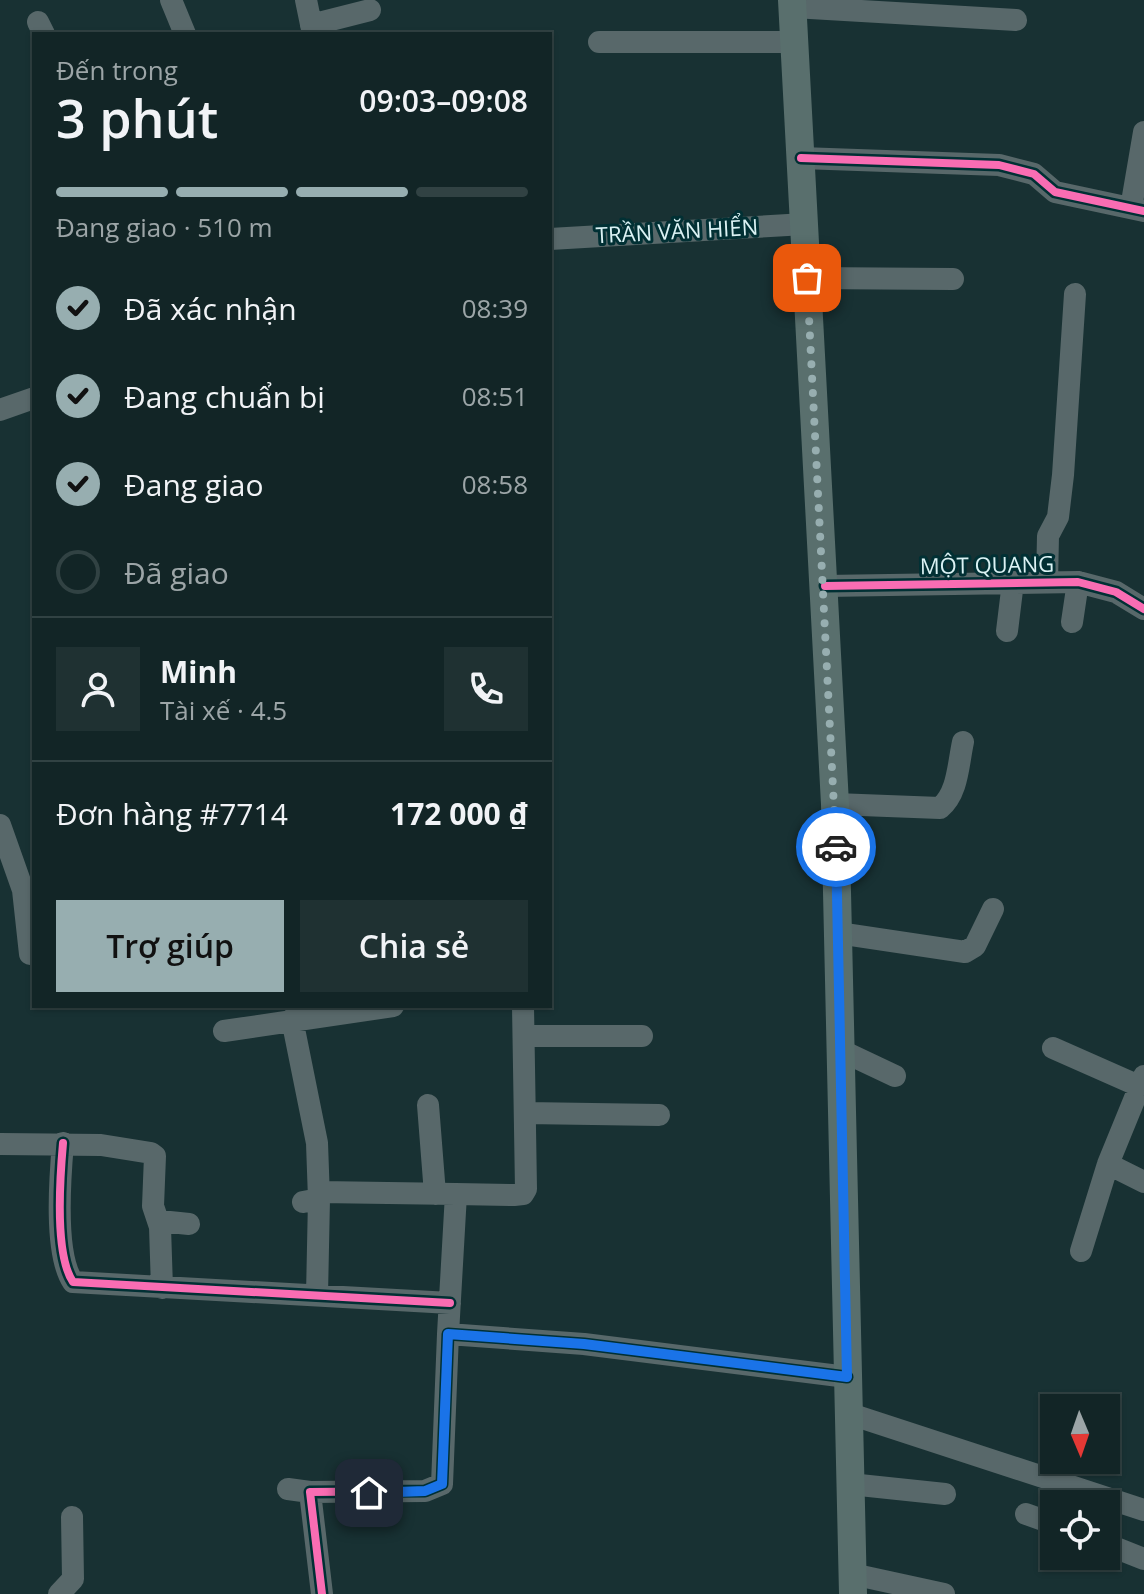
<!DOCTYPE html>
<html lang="vi">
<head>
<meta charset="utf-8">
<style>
	:root { --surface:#122526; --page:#1f3132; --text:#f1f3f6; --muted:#9ca5a7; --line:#314243; --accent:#97aeb0 }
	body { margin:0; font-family:"Open Sans",sans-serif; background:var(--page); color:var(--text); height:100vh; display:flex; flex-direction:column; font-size:30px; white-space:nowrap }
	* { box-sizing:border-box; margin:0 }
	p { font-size:26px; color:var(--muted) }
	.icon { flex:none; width:44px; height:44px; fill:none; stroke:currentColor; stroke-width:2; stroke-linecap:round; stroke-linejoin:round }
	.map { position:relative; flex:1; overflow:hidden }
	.drawer { position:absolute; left:32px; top:32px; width:520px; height:976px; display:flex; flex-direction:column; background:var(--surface); border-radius:0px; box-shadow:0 2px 6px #0004,0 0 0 2px var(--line) }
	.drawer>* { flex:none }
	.needle { width:52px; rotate:178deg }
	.tools { position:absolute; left:1040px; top:1394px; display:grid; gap:16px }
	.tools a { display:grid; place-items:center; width:80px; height:80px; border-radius:0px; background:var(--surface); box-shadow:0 2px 6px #0004,0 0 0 2px var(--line); font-size:40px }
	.pin { position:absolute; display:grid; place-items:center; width:68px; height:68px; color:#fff; margin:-34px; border-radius:16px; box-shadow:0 4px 12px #0006 }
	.courier { position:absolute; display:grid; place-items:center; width:80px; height:80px; margin:-40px; border:6px solid #1a73e8; border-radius:50%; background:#fff; color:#222; box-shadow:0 2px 10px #0007 }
	.head em { font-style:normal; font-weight:600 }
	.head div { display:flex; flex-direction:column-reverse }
	.head { display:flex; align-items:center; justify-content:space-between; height:136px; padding:0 24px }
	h1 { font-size:52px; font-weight:600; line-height:60px }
	.bar { display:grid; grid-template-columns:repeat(4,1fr); gap:12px 8px; align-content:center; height:96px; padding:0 24px }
	.bar i { height:10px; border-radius:6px; background:var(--line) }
	.bar .on { background:var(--accent) }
	.bar p { grid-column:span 4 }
	.line { display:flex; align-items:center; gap:20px; padding:0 24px; border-top:2px solid var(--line) }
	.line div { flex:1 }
	.round { display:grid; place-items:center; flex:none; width:84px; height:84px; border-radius:0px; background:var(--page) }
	ol { padding:0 24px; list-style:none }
	li { display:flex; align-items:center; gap:24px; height:88px }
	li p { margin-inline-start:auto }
	li .icon { padding:8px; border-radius:50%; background:var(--accent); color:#111; stroke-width:4 }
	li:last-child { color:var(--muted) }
	li i { width:44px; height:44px; border:4px solid var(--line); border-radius:50% }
	.primary-button { display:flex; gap:16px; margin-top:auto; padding:16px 24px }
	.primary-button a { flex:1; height:92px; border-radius:0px; background:var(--accent); color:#111; font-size:32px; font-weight:600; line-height:92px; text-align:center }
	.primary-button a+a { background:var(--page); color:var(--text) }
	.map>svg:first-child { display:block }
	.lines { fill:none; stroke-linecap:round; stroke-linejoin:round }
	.minor { stroke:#58686a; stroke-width:22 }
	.major { stroke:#596f6d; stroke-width:28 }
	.cycleway-casing { stroke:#013034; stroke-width:13 }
	.cycleway { stroke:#f96db3; stroke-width:8 }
	.done { stroke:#97aeb0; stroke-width:8; stroke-dasharray:0 14.4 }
	.route { stroke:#1a73e8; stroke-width:10 }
	.labels { text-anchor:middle; stroke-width:6; stroke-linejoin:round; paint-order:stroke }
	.street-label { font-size:22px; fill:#dbf2f4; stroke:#013034 }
</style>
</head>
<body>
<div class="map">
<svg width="1144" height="1594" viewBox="0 0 1144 1594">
	<rect width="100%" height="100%" fill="#183133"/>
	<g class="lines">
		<path class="minor" d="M 171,0 L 185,34
			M 306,0 L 313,34
			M 793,7 L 1016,20
			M 38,22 L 44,34
			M 311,25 L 370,10
			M 599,42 L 795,42
			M 801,158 L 999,165 L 1034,174 L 1055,192 L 1144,211
			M 1131,208 L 1144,132
			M 550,239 L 805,224
			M 807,278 L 953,279
			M 0,410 L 34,398
			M 1047,582 L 1048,536 L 1058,517 L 1063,475 L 1075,294
			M 825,586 L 1078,582 L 1116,592 L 1144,609
			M 1072,622 L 1078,582
			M 1007,631 L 1013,582
			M 835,804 L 940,808 C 958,793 958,765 963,742
			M 0,825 L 23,890 L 30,954
			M 838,933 L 965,952 L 975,946 L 993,909
			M 292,1019 L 317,1143 L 319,1199 L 303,1202
			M 224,1031 L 393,1006
			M 526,1036 L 642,1036
			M 1053,1048 L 1139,1086
			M 840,1050 L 895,1076
			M 428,1105 L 435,1194
			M 526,1113 L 659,1115
			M 63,1143 C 60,1177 54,1254 73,1282 L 450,1303
			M 0,1144 L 101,1145 L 151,1153 L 155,1156 L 153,1206 L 160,1227 L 162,1288
			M 1108,1164 L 1144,1182
			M 320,1192 L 456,1194
			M 160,1221 L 189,1224
			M 1081,1251 L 1108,1164 L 1144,1076
			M 317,1295 L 319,1199
			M 448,1334 L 456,1194 L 514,1195 L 523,1194 L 526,1189 L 523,1006
			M 847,1413 L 1144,1510
			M 850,1484 L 945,1494
			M 288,1489 L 310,1492
			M 1026,1514 L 1054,1524
			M 1106,1544 L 1144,1559
			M 852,1574 L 944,1594
			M 59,1594 L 73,1579 L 72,1517
			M 322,1594 L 310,1492 L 425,1491 L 442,1484 L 448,1334 L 584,1344 L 847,1377"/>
		<path class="major" d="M 792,0 L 835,804 L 853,1594"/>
		<g class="cycleway-casing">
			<path id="cycleway" d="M 801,158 L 999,165 L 1034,174 L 1055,192 L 1144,211
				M 825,586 L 1078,582 L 1116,592 L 1144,609
				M 63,1143 C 60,1177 54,1254 73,1282 L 450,1303
				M 322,1594 L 310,1492 L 425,1491 L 442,1484 L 448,1334 L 584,1344 L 847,1377"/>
		</g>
		<use href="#cycleway" class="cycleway"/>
	</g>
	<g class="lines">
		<path class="done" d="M 807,278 L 836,847"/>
		<path class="route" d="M 369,1493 L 425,1491 L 442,1484 L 448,1334 L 584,1344 L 847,1377 L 836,847"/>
	</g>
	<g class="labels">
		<g class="street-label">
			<text transform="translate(677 231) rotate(-3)" y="8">TRẦN VĂN HIỂN</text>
			<text transform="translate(987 565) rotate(-1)" y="8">MỘT QUANG</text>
		</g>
	</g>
</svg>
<div class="tools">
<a><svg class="needle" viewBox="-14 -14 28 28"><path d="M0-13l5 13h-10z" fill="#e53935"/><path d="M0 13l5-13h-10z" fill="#9ca5a7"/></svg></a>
<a><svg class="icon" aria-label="locate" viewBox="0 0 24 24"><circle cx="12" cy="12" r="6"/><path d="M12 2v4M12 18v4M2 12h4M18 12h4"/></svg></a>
</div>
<div class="pin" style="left:807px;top:278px;background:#ea580c"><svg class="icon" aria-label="bag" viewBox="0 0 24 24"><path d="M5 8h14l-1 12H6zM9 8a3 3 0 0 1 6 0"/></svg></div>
<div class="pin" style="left:369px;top:1493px;background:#1f2937"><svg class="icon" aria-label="home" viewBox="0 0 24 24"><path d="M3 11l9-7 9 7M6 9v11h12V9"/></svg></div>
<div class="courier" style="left:836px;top:847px"><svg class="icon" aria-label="car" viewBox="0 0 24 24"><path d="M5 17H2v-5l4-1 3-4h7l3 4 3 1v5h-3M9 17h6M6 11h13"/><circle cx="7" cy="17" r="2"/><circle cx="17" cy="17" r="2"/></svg></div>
<section class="drawer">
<div class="head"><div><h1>3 phút</h1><p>Đến trong</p></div><em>09:03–09:08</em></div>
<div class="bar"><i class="on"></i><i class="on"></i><i class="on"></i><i></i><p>Đang giao · 510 m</p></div>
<ol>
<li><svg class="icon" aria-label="check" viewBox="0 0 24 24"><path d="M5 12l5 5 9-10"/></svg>Đã xác nhận<p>08:39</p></li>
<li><svg class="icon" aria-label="check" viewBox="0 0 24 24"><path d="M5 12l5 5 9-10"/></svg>Đang chuẩn bị<p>08:51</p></li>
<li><svg class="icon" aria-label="check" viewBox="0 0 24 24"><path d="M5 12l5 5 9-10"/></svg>Đang giao<p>08:58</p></li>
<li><i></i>Đã giao</li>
</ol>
<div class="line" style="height:144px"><a class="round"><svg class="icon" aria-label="person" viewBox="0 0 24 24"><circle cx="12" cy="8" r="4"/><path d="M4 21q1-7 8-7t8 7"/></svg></a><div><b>Minh</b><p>Tài xế · 4.5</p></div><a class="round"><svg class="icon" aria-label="phone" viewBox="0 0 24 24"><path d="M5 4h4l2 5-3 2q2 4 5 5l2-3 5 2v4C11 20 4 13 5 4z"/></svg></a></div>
<div class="line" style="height:104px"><div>Đơn hàng #7714</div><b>172 000 ₫</b></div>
<div class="primary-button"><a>Trợ giúp</a><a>Chia sẻ</a></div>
</section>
</div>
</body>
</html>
